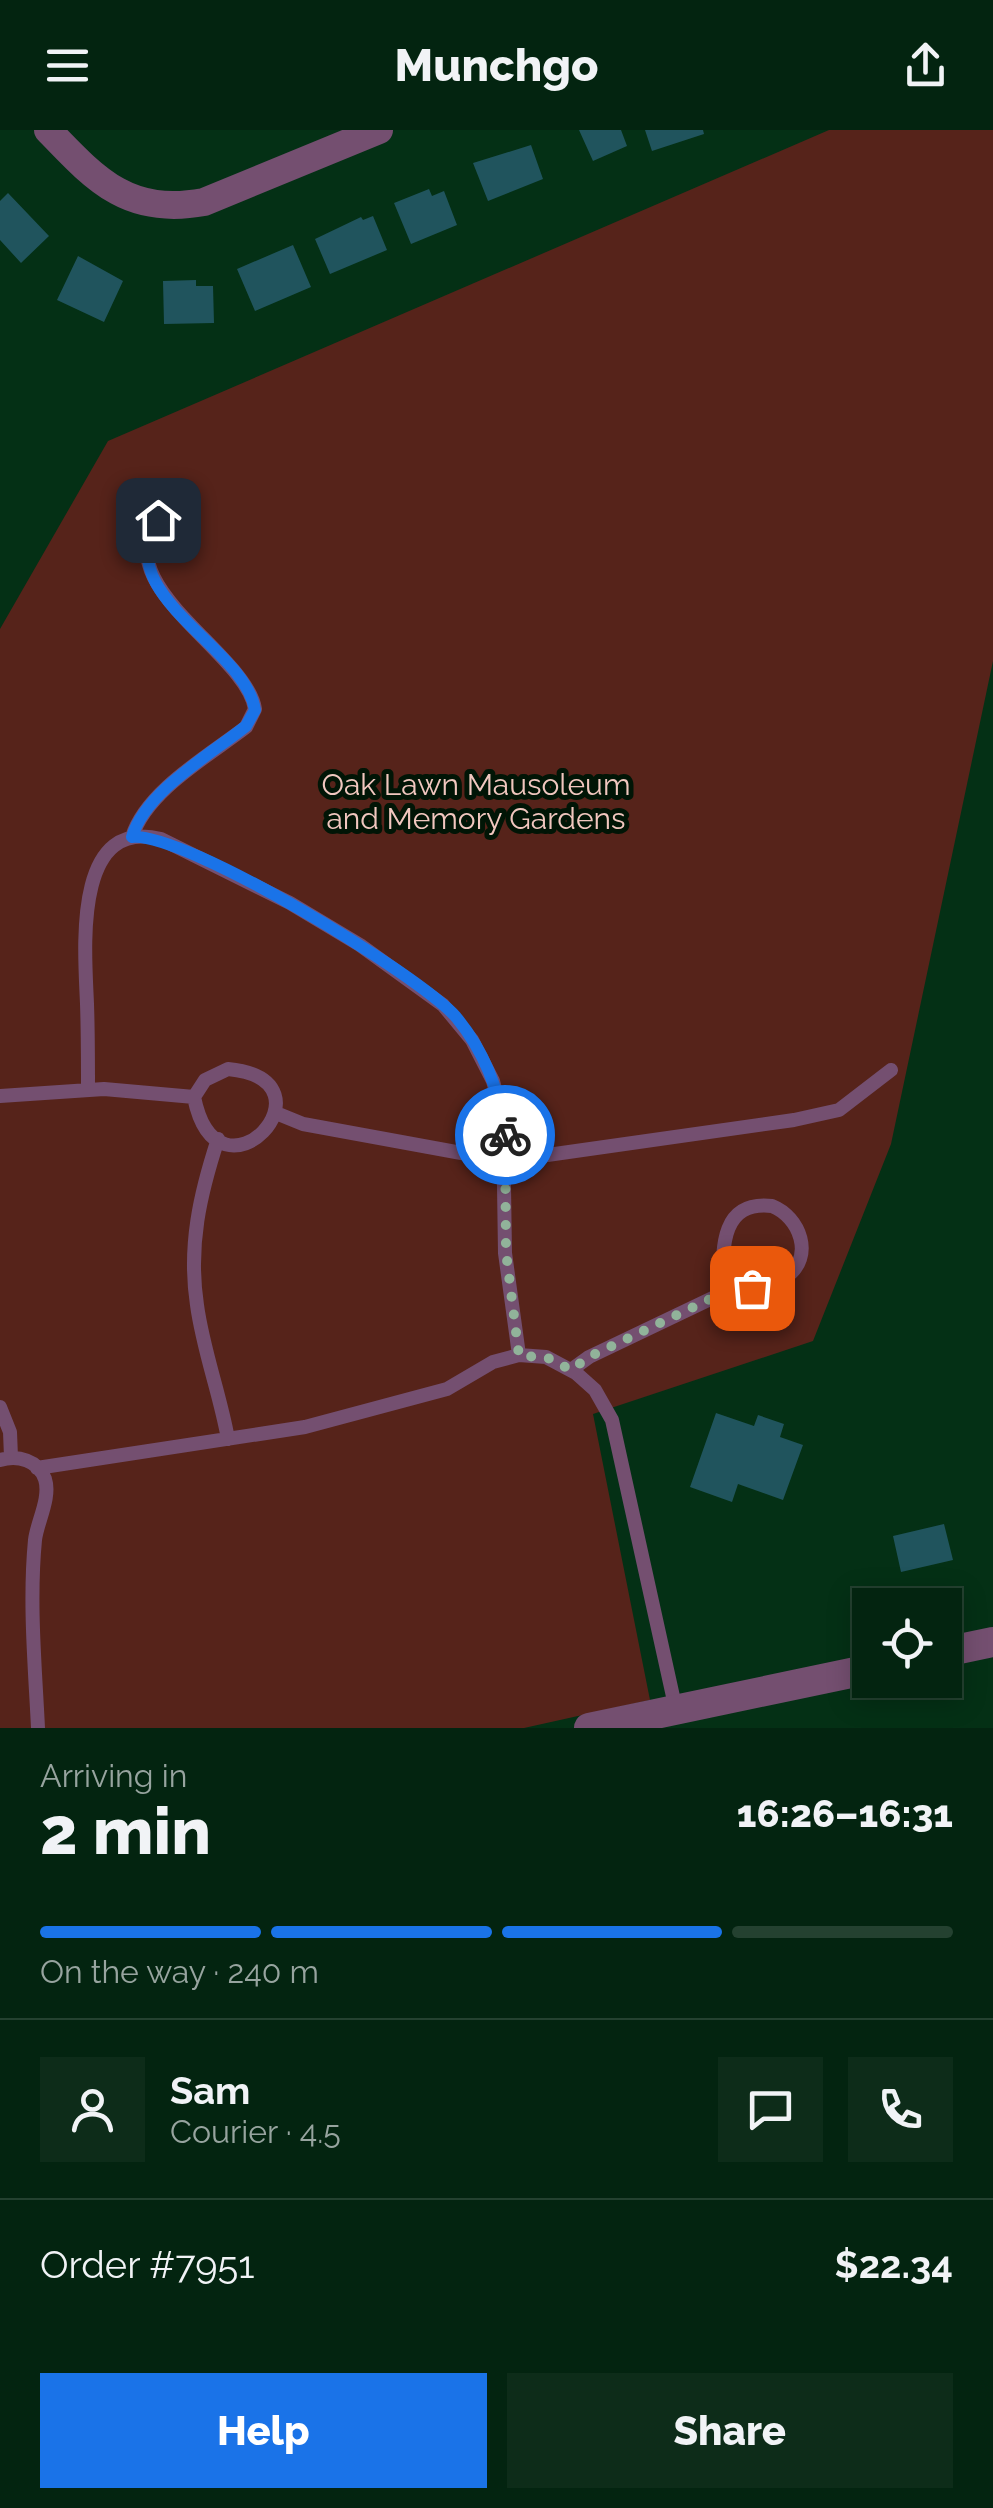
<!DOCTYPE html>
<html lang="en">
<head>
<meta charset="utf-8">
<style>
	:root { --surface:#032410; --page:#0d2c19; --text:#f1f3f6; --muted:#97a49f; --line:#244130; --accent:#1a73e8 }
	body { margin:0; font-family:Raleway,sans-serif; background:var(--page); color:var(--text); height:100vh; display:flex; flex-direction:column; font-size:38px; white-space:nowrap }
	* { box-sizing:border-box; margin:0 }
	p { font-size:32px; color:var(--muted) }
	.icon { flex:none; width:55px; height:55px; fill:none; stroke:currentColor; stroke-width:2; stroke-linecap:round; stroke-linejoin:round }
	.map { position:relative; height:1598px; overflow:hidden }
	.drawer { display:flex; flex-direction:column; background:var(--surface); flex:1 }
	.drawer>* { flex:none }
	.buttons { position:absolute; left:852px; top:1458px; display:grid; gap:20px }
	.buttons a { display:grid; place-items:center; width:110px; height:110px; border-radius:0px; background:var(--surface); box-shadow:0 5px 25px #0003,0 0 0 2px var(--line); font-size:50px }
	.pin { position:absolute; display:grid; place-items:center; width:85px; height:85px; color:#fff; margin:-42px; border-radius:20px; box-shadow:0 5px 15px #0006 }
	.courier { position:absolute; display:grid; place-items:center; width:100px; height:100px; margin:-50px; border:8px solid #1a73e8; border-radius:50%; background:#fff; color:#222; box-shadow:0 2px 12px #0007 }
	.head em { font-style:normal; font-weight:800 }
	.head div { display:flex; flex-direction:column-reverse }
	.head { display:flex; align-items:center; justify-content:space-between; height:170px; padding:0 40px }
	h1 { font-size:65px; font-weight:800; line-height:75px }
	.bar { display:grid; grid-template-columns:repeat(4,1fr); gap:15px 10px; align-content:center; height:120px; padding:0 40px }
	.bar i { height:12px; border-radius:8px; background:var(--line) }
	.bar .selected { background:var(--accent) }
	.bar p { grid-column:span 4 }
	.line { display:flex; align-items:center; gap:25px; padding:0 40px; border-top:2px solid var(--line) }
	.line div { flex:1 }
	.round { display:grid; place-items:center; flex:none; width:105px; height:105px; border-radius:0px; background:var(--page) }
	.primary-button { display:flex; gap:20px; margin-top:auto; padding:20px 40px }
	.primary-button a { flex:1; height:115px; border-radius:0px; background:var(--accent); color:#fff; font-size:40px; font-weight:800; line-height:115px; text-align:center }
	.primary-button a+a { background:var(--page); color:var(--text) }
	header { display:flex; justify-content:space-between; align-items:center; height:130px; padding:0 40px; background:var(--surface); font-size:45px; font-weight:800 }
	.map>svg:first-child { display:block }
	.green { fill:#56231a }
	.building { fill:#20545d }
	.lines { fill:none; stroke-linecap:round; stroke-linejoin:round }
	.service { stroke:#744f70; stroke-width:14 }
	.minor { stroke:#744f70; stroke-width:28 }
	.tertiary { stroke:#744f70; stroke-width:30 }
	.done { stroke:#91b39a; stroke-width:10; stroke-dasharray:0 18 }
	.route { stroke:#1a73e8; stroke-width:12 }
	.labels { text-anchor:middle; stroke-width:10; stroke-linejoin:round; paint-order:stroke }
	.park-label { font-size:30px; fill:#f1c7bf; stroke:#011506 }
</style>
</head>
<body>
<header><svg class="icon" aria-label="menu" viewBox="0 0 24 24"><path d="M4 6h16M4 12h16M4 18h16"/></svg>Munchgo<svg class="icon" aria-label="share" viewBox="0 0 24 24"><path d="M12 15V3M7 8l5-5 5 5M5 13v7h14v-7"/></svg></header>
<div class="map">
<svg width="993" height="1598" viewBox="0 0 993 1598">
	<rect width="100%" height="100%" fill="#043015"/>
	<path class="green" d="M 829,0 L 993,0 L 993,531 L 891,1014 L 813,1211 L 593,1284 L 650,1570 L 524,1598 L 0,1598 L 0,499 L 108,311 Z"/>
	<path class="building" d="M 579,0 L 621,0 L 627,16 L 593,31 Z
		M 645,0 L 703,0 L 704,4 L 652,21 Z
		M 531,15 L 543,49 L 488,71 L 473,33 Z
		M 429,59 L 432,66 L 444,61 L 457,95 L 411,114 L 394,73 Z
		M 8,63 L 49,106 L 21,133 L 0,110 L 0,71 Z
		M 373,86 L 387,120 L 330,144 L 315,109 L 361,87 L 363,90 Z
		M 293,115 L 311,157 L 255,181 L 237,139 Z
		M 78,126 L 123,151 L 104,192 L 57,170 Z
		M 196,150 L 196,156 L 213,156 L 214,193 L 164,194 L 163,151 Z
		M 716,1283 L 754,1296 L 758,1285 L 784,1294 L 780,1307 L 803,1315 L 783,1370 L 738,1354 L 732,1372 L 690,1357 Z
		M 944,1394 L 953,1430 L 901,1442 L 893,1406 Z"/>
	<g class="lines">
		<path class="service" d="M 132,707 C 146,661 210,625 246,597 L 255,579 C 246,521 99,452 163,385
			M 228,939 C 343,950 218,1086 194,967 L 205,950 Z
			M 88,959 C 88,930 88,902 87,874 C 85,822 72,686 161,709 L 290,773 L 360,815 L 443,875 L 472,910 L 493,951 L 503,990 L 505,1123 L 519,1225
			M 0,966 L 104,959 L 194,967
			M 276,983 L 303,994 L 505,1031 L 794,990 L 839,980 L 891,940
			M 218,1009 C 200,1064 188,1116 197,1175 C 203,1220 220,1264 228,1309
			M 772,1076 C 800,1087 815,1127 786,1147 C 769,1159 742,1159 723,1163 C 723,1125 717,1070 772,1076 Z
			M 571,1240 L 589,1227 L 723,1163
			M 0,1277 L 10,1302 L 11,1327
			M 0,1330 C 18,1325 38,1330 45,1349 C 51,1368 37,1392 35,1410 C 29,1472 35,1536 38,1598
			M 37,1338 L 305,1297 L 447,1259 L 493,1232 L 519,1225 L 546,1227 L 576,1243 L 595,1260 L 612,1290 L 676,1580"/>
		<path class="minor" d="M 48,0 C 96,50 128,86 204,72 L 379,0"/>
		<path class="tertiary" d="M 945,1522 L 993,1512
			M 589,1598 L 870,1539"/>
	</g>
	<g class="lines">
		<path class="done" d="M 505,1005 L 506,1122 L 519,1226 L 546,1227 L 571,1240 L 589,1227 L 723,1163 L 752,1158"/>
		<path class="route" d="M 158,390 C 109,465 245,516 255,580 L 246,596 C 210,625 146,661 132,707 C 185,702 418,844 456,887 C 484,921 500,962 505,1005"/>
	</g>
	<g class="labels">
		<g class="park-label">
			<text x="476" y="665">Oak Lawn Mausoleum<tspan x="476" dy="34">and Memory Gardens</tspan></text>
		</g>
	</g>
</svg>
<div class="buttons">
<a><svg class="icon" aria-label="locate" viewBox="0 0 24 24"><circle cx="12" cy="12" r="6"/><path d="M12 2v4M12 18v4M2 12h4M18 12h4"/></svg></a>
</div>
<div class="pin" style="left:752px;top:1158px;background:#ea580c"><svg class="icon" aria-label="bag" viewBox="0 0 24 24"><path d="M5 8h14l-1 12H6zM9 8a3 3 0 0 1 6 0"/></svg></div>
<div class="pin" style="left:158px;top:390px;background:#1f2937"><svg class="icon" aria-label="home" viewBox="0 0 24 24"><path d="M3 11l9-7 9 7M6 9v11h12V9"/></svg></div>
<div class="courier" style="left:505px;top:1005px"><svg class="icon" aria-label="bike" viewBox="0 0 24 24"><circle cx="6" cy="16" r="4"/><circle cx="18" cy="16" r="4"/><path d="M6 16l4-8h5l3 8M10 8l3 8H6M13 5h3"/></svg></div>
</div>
<section class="drawer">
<div class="head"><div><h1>2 min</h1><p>Arriving in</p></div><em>16:26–16:31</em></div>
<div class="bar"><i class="selected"></i><i class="selected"></i><i class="selected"></i><i></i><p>On the way · 240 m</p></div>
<div class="line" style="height:180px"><a class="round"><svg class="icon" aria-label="person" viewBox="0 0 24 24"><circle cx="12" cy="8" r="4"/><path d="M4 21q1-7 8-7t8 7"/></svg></a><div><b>Sam</b><p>Courier · 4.5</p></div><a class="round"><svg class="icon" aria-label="chat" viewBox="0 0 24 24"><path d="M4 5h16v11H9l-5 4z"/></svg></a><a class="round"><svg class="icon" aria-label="phone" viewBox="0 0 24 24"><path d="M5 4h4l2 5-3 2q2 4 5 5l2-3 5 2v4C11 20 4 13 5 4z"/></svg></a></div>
<div class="line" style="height:130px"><div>Order #7951</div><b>$22.34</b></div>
<div class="primary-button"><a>Help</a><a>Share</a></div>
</section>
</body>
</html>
